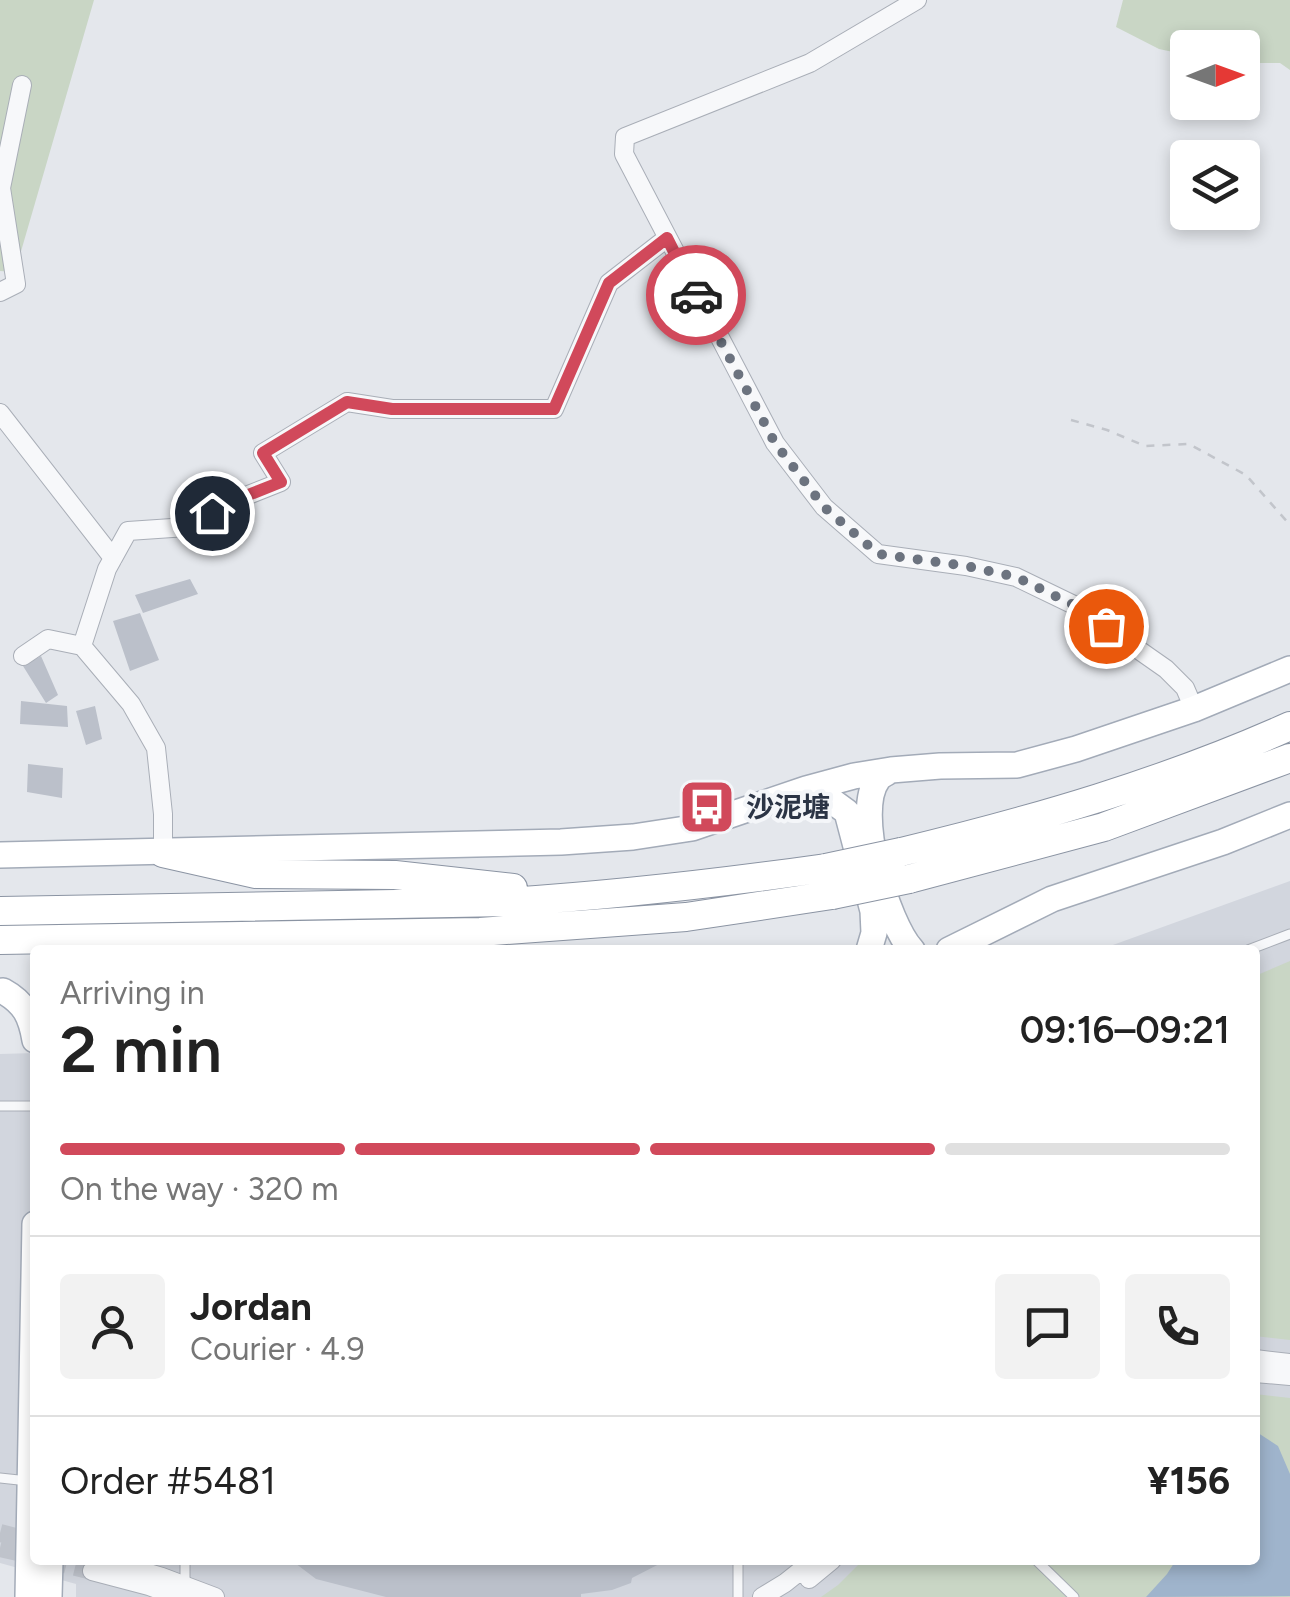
<!DOCTYPE html>
<html lang="en">
<head>
<meta charset="utf-8">
<style>
	:root { --surface:#fff; --page:#f2f2f2; --text:#222; --muted:#767676; --line:#e0e0e0; --accent:#d1495b }
	body { margin:0; font-family:Figtree,"Noto Sans SC",sans-serif; background:var(--page); color:var(--text); height:100vh; display:flex; flex-direction:column; font-size:38px; white-space:nowrap }
	* { box-sizing:border-box; margin:0 }
	p { font-size:32px; color:var(--muted) }
	.icon { flex:none; width:55px; height:55px; fill:none; stroke:currentColor; stroke-width:2; stroke-linecap:round; stroke-linejoin:round }
	.map { position:relative; flex:1; overflow:hidden }
	.sheet { position:absolute; left:30px; top:945px; width:1230px; height:620px; display:flex; flex-direction:column; background:var(--surface); border-radius:10px; box-shadow:0 5px 15px #0003 }
	.sheet>* { flex:none }
	.needle { width:65px; rotate:89deg }
	.fabs { position:absolute; left:1170px; top:30px; display:grid; gap:20px }
	.fabs a { display:grid; place-items:center; width:90px; height:90px; border-radius:10px; background:var(--surface); box-shadow:0 5px 15px #0003; font-size:50px }
	.pin { position:absolute; display:grid; place-items:center; width:85px; height:85px; color:#fff; margin:-42px; border:5px solid #fff; border-radius:50%; box-shadow:0 2px 10px #0007 }
	.courier { position:absolute; display:grid; place-items:center; width:100px; height:100px; margin:-50px; border:8px solid #d1495b; border-radius:50%; background:#fff; color:#222; box-shadow:0 2px 12px #0007 }
	.head em { font-style:normal; font-weight:600 }
	.head div { display:flex; flex-direction:column-reverse }
	.head { display:flex; align-items:center; justify-content:space-between; height:170px; padding:0 30px }
	h1 { font-size:65px; font-weight:600; line-height:75px }
	.bar { display:grid; grid-template-columns:repeat(4,1fr); gap:15px 10px; align-content:center; height:120px; padding:0 30px }
	.bar i { height:12px; border-radius:8px; background:var(--line) }
	.bar .selected { background:var(--accent) }
	.bar p { grid-column:span 4 }
	.line { display:flex; align-items:center; gap:25px; padding:0 30px; border-top:2px solid var(--line) }
	.line div { flex:1 }
	.round { display:grid; place-items:center; flex:none; width:105px; height:105px; border-radius:10px; background:var(--page) }
	.map>svg:first-child { display:block }
	.built { fill:#d2d6de }
	.green { fill:#c9d6c5 }
	.water { fill:#9fb4cc }
	.building { fill:#bbc0ca }
	.lines { fill:none; stroke-linecap:round; stroke-linejoin:round }
	.minor-tunnel { stroke:#bfc3cb; stroke-width:18; stroke-dasharray:18 9; stroke-linecap:butt }
	.service-casing { stroke:#a9aeb7; stroke-width:11 }
	.minor-casing { stroke:#a9aeb7; stroke-width:20 }
	.primary-casing { stroke:#a3abb8; stroke-width:28 }
	.trunk-casing { stroke:#8b94a3; stroke-width:30 }
	.path { stroke:#c2c5cb; stroke-width:2.5; stroke-dasharray:8 8; stroke-linecap:butt }
	.service { stroke:#f7f8fa; stroke-width:9 }
	.minor { stroke:#f7f8fa; stroke-width:18 }
	.primary { stroke:#fff; stroke-width:25 }
	.trunk { stroke:#fff; stroke-width:28 }
	.trunk-bridge-casing { stroke:#8b94a3; stroke-width:30; stroke-linecap:butt }
	.trunk-bridge { stroke:#fff; stroke-width:28 }
	.done { stroke:#6c737f; stroke-width:10; stroke-dasharray:0 18 }
	.route { stroke:#d1495b; stroke-width:12 }
	.labels { text-anchor:middle; stroke-width:8; stroke-linejoin:round; paint-order:stroke }
	.poi-label { font-size:28px; font-weight:bold; fill:#2b3445; stroke:#f4f6f9; text-anchor:start }
</style>
</head>
<body>
<div class="map">
<svg width="1290" height="1597" viewBox="0 0 1290 1597">
	<rect width="100%" height="100%" fill="#e4e7ec"/>
	<path class="built" d="M 1290,881 L 1290,1597 L 76,1597 L 76,1584 L 0,1563 L 0,1054 L 35,1053 L 35,1560 L 1255,1560 L 1255,950 L 1099,950 Z"/>
	<path class="green" d="M 0,0 L 94,0 L 15,272 L 0,271 Z
		M 1123,0 L 1290,0 L 1290,70 L 1280,63 L 1243,63 L 1242,48 L 1188,48 L 1187,55 L 1159,49 L 1116,27 Z
		M 1290,961 L 1290,1340 L 1255,1336 L 1255,976 Z
		M 1255,1394 L 1290,1398 L 1290,1597 L 821,1597 L 838,1585 L 863,1560 L 1255,1560 Z"/>
	<path class="water" d="M 1255,1431 L 1278,1446 L 1290,1474 L 1290,1596 L 1146,1597 L 1167,1574 L 1176,1560 L 1255,1560 Z"/>
	<path class="building" d="M 190,579 L 198,594 L 143,613 L 135,595 Z
		M 140,613 L 159,660 L 130,671 L 113,621 Z
		M 41,656 L 58,695 L 46,703 L 23,666 Z
		M 21,701 L 67,706 L 68,727 L 20,724 Z
		M 95,706 L 102,739 L 86,745 L 76,711 Z
		M 28,764 L 63,768 L 62,798 L 27,792 Z
		M 291,1560 L 667,1560 L 632,1578 L 631,1583 L 612,1590 L 581,1594 L 581,1597 L 386,1597 L 316,1579 Z"/>
	<g class="lines">
		<path class="minor-tunnel" d="M 0,1533 L 35,1542
			M 0,1548 L 35,1556
			M 49,1560 L 92,1571"/>
		<g class="service-casing">
			<path id="service" d="M 1248,950 L 1290,934
				M 0,1106 L 35,1106
				M 0,1478 L 28,1481
				M 738,1560 L 738,1597
				M 1036,1560 L 1074,1597
				M 185,1585 L 185,1560"/>
		</g>
		<g class="minor-casing">
			<path id="minor" d="M 917,0 L 810,63 L 625,137 L 624,154 L 775,443 L 824,507 L 878,554 L 966,566 L 1016,577 L 1076,606 L 1166,669 L 1185,688 L 1194,709
				M 0,292 L 16,284 L 1,188 L 22,85
				M 0,413 L 113,558
				M 82,646 L 107,569 L 128,531 L 187,527 L 238,499 L 281,482 L 263,453 L 347,402 L 392,409 L 554,409 L 609,283 L 667,238
				M 23,656 L 48,639 L 82,646 L 131,704 L 156,748 L 163,814 L 163,853
				M 1255,1359 L 1290,1363
				M 1255,1373 L 1290,1376
				M 104,1560 L 162,1577 L 215,1597
				M 92,1571 L 149,1586 L 178,1597
				M 809,1579 L 832,1560
				M 762,1597 L 785,1583 L 814,1560"/>
		</g>
		<g class="primary-casing">
			<path id="primary" d="M 891,770 C 887,773 881,775 878,779 C 853,811 887,923 912,950
				M 806,789 L 821,793 L 847,812 L 873,911 L 874,933 L 869,950
				M 0,855 L 561,842 L 633,837 L 692,828 L 806,789 L 854,776 L 891,770 L 940,766 L 1017,765 L 1076,749 L 1194,709 L 1290,669
				M 949,950 L 1052,899 L 1223,842 L 1290,815
				M 3,991 C 25,1003 31,1017 35,1040
				M 28,1597 L 35,1224
				M 49,1597 L 50,1560"/>
		</g>
		<g class="trunk-casing">
			<path id="trunk" d="M 901,852 C 1034,820 1165,782 1290,726
				M 163,853 L 256,874 L 395,875 L 513,888
				M 909,879 L 1104,827 L 1290,758
				M 0,911 L 508,902 C 614,895 720,883 826,868
				M 0,940 L 480,932 L 686,917 L 832,895"/>
		</g>
		<path class="path" d="M 1071,420 L 1107,430 L 1145,446 L 1189,444 L 1246,475 L 1290,525"/>
		<use href="#service" class="service"/>
		<use href="#minor" class="minor"/>
		<use href="#primary" class="primary"/>
		<use href="#trunk" class="trunk"/>
		<g class="trunk-bridge-casing">
			<path id="trunk-bridge" d="M 826,868 L 901,852
				M 832,895 L 909,879"/>
		</g>
		<use href="#trunk-bridge" class="trunk-bridge"/>
	</g>
	<g class="lines">
		<path class="done" d="M 696,295 L 775,443 L 824,507 L 878,554 L 966,566 L 1016,577 L 1076,606 L 1106,626"/>
		<path class="route" d="M 212,513 L 238,499 L 281,482 L 263,453 L 347,402 L 392,409 L 554,409 L 609,283 L 667,238 L 696,295"/>
	</g>
	<defs>
		<g id="bus-square" transform="scale(2.875)"><rect x="-9" y="-9" width="18" height="18" rx="4" fill="#d1495b" stroke="#f4f6f9"/><path d="M-5-6H5V4H4V6H2V4H-2V6H-4V4H-5ZM-3.5-4V0h7V-4ZM-3.5 1.2v1.5H-2V1.2ZM2 1.2v1.5H3.5V1.2Z" fill="#fff"/></g>
	</defs>
	<g fill-rule="evenodd">
		<use href="#bus-square" x="707" y="807"/>
	</g>
	<g class="labels">
		<g class="poi-label">
			<text x="746" y="817">沙泥塘</text>
		</g>
	</g>
</svg>
<div class="fabs">
<a><svg class="needle" viewBox="-14 -14 28 28"><path d="M0-13l5 13h-10z" fill="#e53935"/><path d="M0 13l5-13h-10z" fill="#767676"/></svg></a>
<a><svg class="icon" aria-label="layers" viewBox="0 0 24 24"><path d="M12 4l9 5-9 5-9-5zM3 14l9 5 9-5"/></svg></a>
</div>
<div class="pin" style="left:1106px;top:626px;background:#ea580c"><svg class="icon" aria-label="bag" viewBox="0 0 24 24"><path d="M5 8h14l-1 12H6zM9 8a3 3 0 0 1 6 0"/></svg></div>
<div class="pin" style="left:212px;top:513px;background:#1f2937"><svg class="icon" aria-label="home" viewBox="0 0 24 24"><path d="M3 11l9-7 9 7M6 9v11h12V9"/></svg></div>
<div class="courier" style="left:696px;top:295px"><svg class="icon" aria-label="car" viewBox="0 0 24 24"><path d="M5 17H2v-5l4-1 3-4h7l3 4 3 1v5h-3M9 17h6M6 11h13"/><circle cx="7" cy="17" r="2"/><circle cx="17" cy="17" r="2"/></svg></div>
<section class="sheet">
<div class="head"><div><h1>2 min</h1><p>Arriving in</p></div><em>09:16–09:21</em></div>
<div class="bar"><i class="selected"></i><i class="selected"></i><i class="selected"></i><i></i><p>On the way · 320 m</p></div>
<div class="line" style="height:180px"><a class="round"><svg class="icon" aria-label="person" viewBox="0 0 24 24"><circle cx="12" cy="8" r="4"/><path d="M4 21q1-7 8-7t8 7"/></svg></a><div><b>Jordan</b><p>Courier · 4.9</p></div><a class="round"><svg class="icon" aria-label="chat" viewBox="0 0 24 24"><path d="M4 5h16v11H9l-5 4z"/></svg></a><a class="round"><svg class="icon" aria-label="phone" viewBox="0 0 24 24"><path d="M5 4h4l2 5-3 2q2 4 5 5l2-3 5 2v4C11 20 4 13 5 4z"/></svg></a></div>
<div class="line" style="height:130px"><div>Order #5481</div><b>¥156</b></div>
</section>
</div>
</body>
</html>
